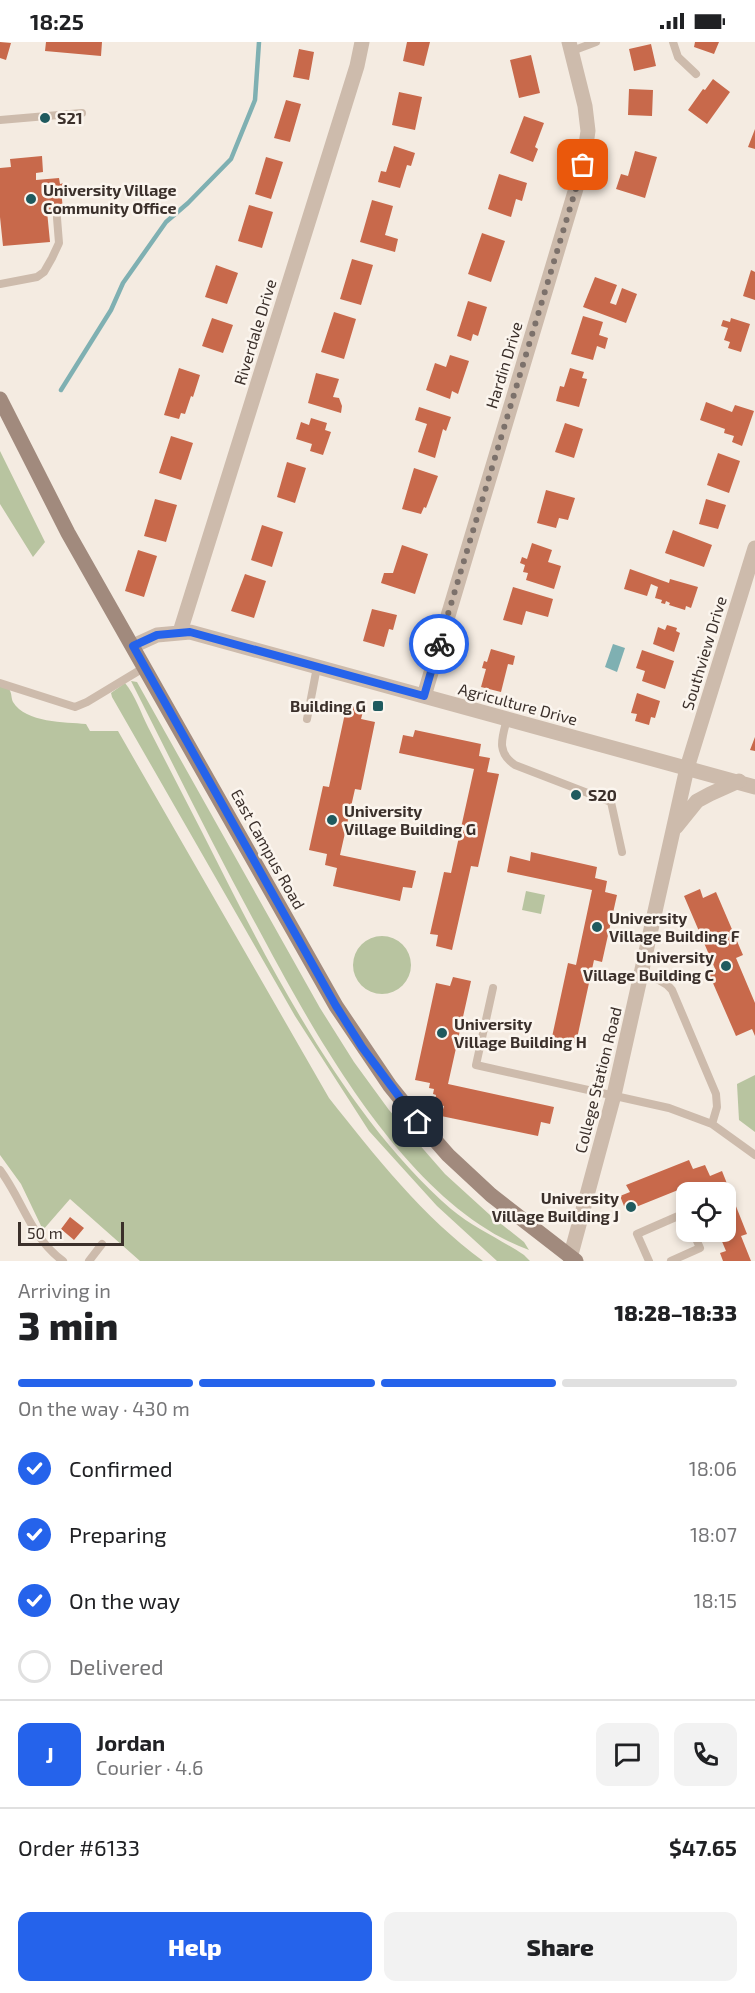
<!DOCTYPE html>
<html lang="en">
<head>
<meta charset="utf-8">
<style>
	:root { --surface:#fff; --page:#f2f2f2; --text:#202124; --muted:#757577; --line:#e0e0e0; --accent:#2563eb }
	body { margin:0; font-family:"Exo 2",sans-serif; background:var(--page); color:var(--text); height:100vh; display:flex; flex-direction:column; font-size:22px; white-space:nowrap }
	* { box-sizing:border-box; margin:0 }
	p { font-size:20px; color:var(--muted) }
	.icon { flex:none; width:33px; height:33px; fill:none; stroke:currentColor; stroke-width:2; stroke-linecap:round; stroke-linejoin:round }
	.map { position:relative; height:1219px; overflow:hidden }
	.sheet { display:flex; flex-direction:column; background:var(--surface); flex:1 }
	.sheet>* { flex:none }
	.buttons { position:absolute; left:676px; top:1140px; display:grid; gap:12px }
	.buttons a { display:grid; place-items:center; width:60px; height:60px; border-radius:12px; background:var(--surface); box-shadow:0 3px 9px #0003; font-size:30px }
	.scale { position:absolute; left:18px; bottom:15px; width:106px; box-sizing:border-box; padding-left:6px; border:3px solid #3b302b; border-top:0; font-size:16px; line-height:21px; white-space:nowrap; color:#3b302b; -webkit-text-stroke:4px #fbf5ee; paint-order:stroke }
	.pin { position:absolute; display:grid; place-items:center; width:51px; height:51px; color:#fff; margin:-26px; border-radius:12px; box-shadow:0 3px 9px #0006 }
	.courier { position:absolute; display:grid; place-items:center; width:60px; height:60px; margin:-30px; border:4px solid #2563eb; border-radius:50%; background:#fff; color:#222; box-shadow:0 2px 8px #0007 }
	.head em { font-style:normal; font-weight:800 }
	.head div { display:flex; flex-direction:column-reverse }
	.head { display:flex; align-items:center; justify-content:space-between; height:102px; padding:0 18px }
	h1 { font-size:39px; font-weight:800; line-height:45px }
	.bar { display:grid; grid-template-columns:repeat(4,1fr); gap:9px 6px; align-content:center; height:72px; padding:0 18px }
	.bar i { height:8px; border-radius:4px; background:var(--line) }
	.bar .active { background:var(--accent) }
	.bar p { grid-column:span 4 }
	.line { display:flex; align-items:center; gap:15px; padding:0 18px; border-top:2px solid var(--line) }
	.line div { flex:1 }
	.round { display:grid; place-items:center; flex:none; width:63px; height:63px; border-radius:12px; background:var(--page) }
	ol { padding:0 18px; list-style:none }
	li { display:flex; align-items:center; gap:18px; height:66px }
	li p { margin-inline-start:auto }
	li .icon { padding:6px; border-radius:50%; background:var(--accent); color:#fff; stroke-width:4 }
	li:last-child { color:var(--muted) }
	li i { width:33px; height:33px; border:3px solid var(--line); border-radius:50% }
	.action { display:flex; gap:12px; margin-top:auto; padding:12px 18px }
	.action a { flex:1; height:69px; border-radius:12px; background:var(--accent); color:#fff; font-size:24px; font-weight:800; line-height:69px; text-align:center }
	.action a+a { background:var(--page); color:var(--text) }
	.status { display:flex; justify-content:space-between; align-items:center; height:42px; padding:0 30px; background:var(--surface); direction:ltr }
	.status svg { height:16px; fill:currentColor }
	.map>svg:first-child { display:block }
	.green { fill:#b8c4a0 }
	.water { fill:#7fb0b2 }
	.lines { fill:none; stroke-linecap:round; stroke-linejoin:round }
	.stream { stroke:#7fb0b2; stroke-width:4.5 }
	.building { fill:#c8694b }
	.service { stroke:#cdbbac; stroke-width:8 }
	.minor { stroke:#cdbbac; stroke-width:15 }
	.tertiary { stroke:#cdbbac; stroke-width:15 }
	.secondary { stroke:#a18a7d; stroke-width:15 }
	.done { stroke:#7c716b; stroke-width:6; stroke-dasharray:0 10.8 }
	.route { stroke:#2563eb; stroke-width:8 }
	.poi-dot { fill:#1f5a5e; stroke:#fbf5ee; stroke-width:2 }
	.labels { text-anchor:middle; stroke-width:5; stroke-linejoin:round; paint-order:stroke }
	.poi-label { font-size:16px; font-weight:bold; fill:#3b302b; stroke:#fbf5ee; text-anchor:start }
	.street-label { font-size:16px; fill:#3b302b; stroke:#fbf5ee }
</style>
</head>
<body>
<div class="status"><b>18:25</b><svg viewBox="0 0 49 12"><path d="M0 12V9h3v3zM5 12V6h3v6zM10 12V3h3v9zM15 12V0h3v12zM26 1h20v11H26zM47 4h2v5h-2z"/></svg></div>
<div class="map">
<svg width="755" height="1219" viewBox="0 0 755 1219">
	<rect width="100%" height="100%" fill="#f4ebe1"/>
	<path class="green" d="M 0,409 L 45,500 L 33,515 L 0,462 Z
		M 131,639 L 137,640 L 320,966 L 354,1020 L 389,1068 L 445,1132 L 490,1173 L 524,1200 L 529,1208 C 405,1163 312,987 253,877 C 210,798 171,718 131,639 Z
		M 125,641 C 135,653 141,671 148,685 C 166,720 184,755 202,790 C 266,917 343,1073 451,1167 C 474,1186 500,1197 524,1213 L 530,1219 L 497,1219 L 437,1164 L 369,1089 L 295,974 L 112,655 L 111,651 Z
		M 0,644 L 9,647 C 12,651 11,656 13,660 C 26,681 65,680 86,682 L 90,689 L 118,689 L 329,1056 C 375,1114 423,1175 483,1219 L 140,1219 L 70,1157 L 43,1188 L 21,1142 L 0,1113 Z
		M 526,849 L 545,853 L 541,872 L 522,868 Z
		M353 923a29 29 0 1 1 58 0a29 29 0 1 1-58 0Z
		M 755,1033 L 755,1090 L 739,1078 L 737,1042 Z"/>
	<path class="water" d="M 613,602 L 625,606 L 617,630 L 605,625 Z"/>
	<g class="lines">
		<path class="stream" d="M 61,348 L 111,268 L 123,241 L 166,180 L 188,161 L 231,117 L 255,58 L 259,0"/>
	</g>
	<path class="building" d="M 0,0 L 11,1 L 6,18 L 0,16 Z
		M 46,0 L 102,0 L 101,14 L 45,9 Z
		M 407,0 L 430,0 L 424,24 L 403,19 Z
		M 695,0 L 719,0 L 714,12 L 694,5 Z
		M 651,2 L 656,24 L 634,29 L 629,7 Z
		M 299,7 L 314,10 L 309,38 L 293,35 Z
		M 531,13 L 540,51 L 519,56 L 510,18 Z
		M 713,37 L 730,50 L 707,82 L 688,68 L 703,47 L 705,48 Z
		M 629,47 L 653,48 L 652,74 L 628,73 Z
		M 399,50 L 422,55 L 415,88 L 392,83 Z
		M 286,58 L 301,62 L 290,100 L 274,96 Z
		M 524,74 L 544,81 L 535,105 L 538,107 L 533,120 L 510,111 Z
		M 755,87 L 755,107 L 748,105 Z
		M 394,104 L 415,111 L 411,124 L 407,123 L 400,146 L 378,140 L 381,129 L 386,130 Z
		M 635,109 L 657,115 L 645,156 L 616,147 L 621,132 L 628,134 Z
		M 42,114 L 43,130 L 36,131 L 36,138 L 59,136 L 60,142 L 64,141 L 64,147 L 61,147 L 63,168 L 47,169 L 50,200 L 3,204 L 0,175 L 0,126 L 11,125 L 10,117 Z
		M 266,115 L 283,120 L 271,157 L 255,152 Z
		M 499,132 L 527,141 L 522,159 L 516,157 L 511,175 L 488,167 Z
		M 372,158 L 393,164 L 385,193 L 398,197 L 395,210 L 360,200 Z
		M 249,163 L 273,170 L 262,206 L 238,199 Z
		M 482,191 L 505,199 L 491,240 L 468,232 Z
		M 352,217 L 373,223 L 361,263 L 340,257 Z
		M 216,223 L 238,231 L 227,262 L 205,255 Z
		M 751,228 L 755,230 L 755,258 L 743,254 Z
		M 595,235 L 617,243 L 610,261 L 616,263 L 622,246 L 637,252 L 626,281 L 583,265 Z
		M 468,259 L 487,265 L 478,294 L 473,292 L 471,299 L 457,294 Z
		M 334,270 L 356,277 L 344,317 L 321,310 Z
		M 583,274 L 603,280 L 599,293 L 608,296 L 605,307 L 597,304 L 593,318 L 571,312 Z
		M 212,276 L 233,283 L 223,311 L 202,304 Z
		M 731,276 L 750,282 L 741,310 L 728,306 L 730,300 L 724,298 L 728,286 L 721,284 L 723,278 L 730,280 Z
		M 450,313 L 469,319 L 458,352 L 452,349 L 450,357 L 426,348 L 435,321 L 446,325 Z
		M 179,326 L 200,333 L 193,355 L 191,354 L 185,372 L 181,371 L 179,377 L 164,373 Z
		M 570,326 L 584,330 L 582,336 L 587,337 L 579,365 L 556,359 L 560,344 L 564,345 Z
		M 316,331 L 339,337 L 333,355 L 339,356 L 342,364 L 341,371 L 308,361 Z
		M 706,360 L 732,370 L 735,363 L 754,369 L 742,404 L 732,400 L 734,394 L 724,391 L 725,387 L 700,378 Z
		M 419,365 L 451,375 L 446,389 L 443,387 L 435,416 L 418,410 L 427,382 L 415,378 Z
		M 311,376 L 327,381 L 325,388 L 331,390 L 323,413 L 310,409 L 312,402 L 296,397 L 301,380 L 309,383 Z
		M 565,381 L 583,387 L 574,416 L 555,410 Z
		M 171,394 L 193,401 L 181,438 L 159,431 Z
		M 718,411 L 740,419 L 729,451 L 707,443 Z
		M 287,420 L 306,426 L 295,461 L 277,455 Z
		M 414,426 L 438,434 L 426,466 L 424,465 L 421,472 L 402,467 Z
		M 546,448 L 575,456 L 568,478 L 559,476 L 556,486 L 537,481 Z
		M 155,457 L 177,463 L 166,500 L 144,494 Z
		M 706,457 L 726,463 L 718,487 L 699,482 Z
		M 262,483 L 283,490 L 272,525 L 251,518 Z
		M 673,488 L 712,503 L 704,525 L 665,511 Z
		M 532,501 L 552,508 L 548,520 L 561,524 L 554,547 L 526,538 L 528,531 L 523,530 L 525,523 L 520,521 L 522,515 L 527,517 Z
		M 402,503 L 428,512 L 415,552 L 381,541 L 384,531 L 393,531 Z
		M 138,508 L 157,514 L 144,555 L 125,549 Z
		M 630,527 L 669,541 L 670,537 L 698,545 L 691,566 L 686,564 L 685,568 L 669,563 L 670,561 L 666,559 L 665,562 L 661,561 L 662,558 L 655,556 L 658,545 L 651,542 L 647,554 L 624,547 Z
		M 245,532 L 266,539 L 254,576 L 231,569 Z
		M 513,545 L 553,557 L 548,575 L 526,569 L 522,583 L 503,578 Z
		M 372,567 L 397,573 L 393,588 L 389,587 L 384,605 L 363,599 Z
		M 667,583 L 677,586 L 676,589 L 680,591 L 674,610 L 653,602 L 658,585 L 665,588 Z
		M 491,607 L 515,614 L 513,623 L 508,622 L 501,650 L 481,645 L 486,627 L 482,626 L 484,619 L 487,620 Z
		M 642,608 L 674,619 L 665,647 L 642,639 L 645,629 L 636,626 Z
		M 637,651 L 660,659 L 655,676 L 651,675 L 649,683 L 635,679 L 637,672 L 631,671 Z
		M 347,662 L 364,666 L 361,677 L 375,680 L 361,748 L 355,747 L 340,813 L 416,829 L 412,846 L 403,845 L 400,859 L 333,844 L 337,826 L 325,823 L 327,812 L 309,808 L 323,744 L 329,745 Z
		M 415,688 L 481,702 L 479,714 L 490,716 L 487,730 L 499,732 L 478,825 L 471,824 L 452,908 L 436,904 L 438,893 L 430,892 L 444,830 L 451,831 L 474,727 L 399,711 L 403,693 L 413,695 Z
		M 755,695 L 755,709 L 750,708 Z
		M 531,810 L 597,825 L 595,836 L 607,839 L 605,850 L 617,853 L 602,920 L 594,918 L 576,1001 L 552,995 L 568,921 L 576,923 L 592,848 L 507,830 L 510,814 L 530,819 Z
		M 700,847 L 703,856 L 716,850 L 743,913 L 736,916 L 755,961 L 755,994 L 752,987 L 736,994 L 709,932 L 716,929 L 684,854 Z
		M 453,935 L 471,939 L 448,1042 L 554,1065 L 550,1082 L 541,1080 L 538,1094 L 441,1074 L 444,1064 L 434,1062 L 436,1053 L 433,1052 L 434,1047 L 429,1046 L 430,1041 L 415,1038 L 436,941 L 450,944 Z
		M 689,1118 L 693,1127 L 705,1123 L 710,1134 L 722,1129 L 747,1192 L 741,1194 L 751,1219 L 723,1219 L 720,1211 L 726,1209 L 718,1190 L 726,1190 L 726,1150 L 702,1150 L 698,1140 L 626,1169 L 620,1154 L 630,1150 L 626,1143 Z
		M 70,1175 L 84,1186 L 74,1198 L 61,1187 Z"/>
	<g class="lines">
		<path class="service" d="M 673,0 L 678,15 L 696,32
			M 572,9 L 596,0
			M 0,78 L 82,71
			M 0,242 L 37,235 L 44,230 L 52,216 L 59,201 L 57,176
			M 0,641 L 75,665 L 87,660 L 145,625
			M 307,677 L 317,625
			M 507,677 C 502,696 496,710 515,723 L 611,760 L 622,810
			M 642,933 C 654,936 664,938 672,948 L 716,1052 L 717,1065 L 712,1082
			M 665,941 L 672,936 L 682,935
			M 493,946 L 476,1023 L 669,1066 L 712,1082 L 755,1113
			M 0,1128 C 23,1159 31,1196 63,1219
			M 89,1219 L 102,1202
			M 649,1219 L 637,1192 L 685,1171 L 687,1176
			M 671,1219 L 700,1206 L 693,1190"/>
		<path class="minor" d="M 180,590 L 357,24 L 362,0
			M 133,604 L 157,593 L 190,590 L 755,745
			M 424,654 L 583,123 L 588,89 L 585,64 L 569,0"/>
		<path class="tertiary" d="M 676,785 L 697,759 L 710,752 L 739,739
			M 570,1216 L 614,1053 L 687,726 L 755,506"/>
		<path class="secondary" d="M 0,357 L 68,491 L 336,964 L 390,1044 L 419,1080 L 448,1113 L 491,1153 L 576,1219"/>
	</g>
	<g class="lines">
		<path class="done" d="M 439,602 L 583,123"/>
		<path class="route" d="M 418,1080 L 362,1005 L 336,964 L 133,604 L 157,593 L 190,590 L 424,654 L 439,602"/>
	</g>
	<g class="poi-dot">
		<circle cx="45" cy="76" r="6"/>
		<circle cx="31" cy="157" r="6"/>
		<rect x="372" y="658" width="12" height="12" rx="3"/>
		<circle cx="576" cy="753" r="6"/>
		<circle cx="332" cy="778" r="6"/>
		<circle cx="597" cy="885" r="6"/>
		<circle cx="726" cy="924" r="6"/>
		<circle cx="442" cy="991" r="6"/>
		<circle cx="631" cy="1165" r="6"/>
	</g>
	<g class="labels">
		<g class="poi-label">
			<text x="57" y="82">S21</text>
			<text x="43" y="154">University Village<tspan x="43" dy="18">Community Office</tspan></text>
			<text x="366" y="670" text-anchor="end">Building G</text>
			<text x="588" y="759">S20</text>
			<text x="344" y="775">University<tspan x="344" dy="18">Village Building G</tspan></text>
			<text x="609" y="882">University<tspan x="609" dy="18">Village Building F</tspan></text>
			<text x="714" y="921" text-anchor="end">University<tspan x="714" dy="18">Village Building C</tspan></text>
			<text x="454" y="988">University<tspan x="454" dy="18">Village Building H</tspan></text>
			<text x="619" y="1162" text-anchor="end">University<tspan x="619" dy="18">Village Building J</tspan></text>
		</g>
		<g class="street-label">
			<text transform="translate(255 290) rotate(-73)" y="6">Riverdale Drive</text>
			<text transform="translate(504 323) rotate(-73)" y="6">Hardin Drive</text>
			<text transform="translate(704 611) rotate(-73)" y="6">Southview Drive</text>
			<text transform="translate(518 662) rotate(15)" y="6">Agriculture Drive</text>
			<text transform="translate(268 807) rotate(61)" y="6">East Campus Road</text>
			<text transform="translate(598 1038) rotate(-76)" y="6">College Station Road</text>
		</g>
	</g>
</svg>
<div class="buttons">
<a><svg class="icon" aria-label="locate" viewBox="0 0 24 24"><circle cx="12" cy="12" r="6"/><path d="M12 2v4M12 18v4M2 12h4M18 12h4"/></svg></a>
</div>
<div class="scale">50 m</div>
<div class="pin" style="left:583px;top:123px;background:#ea580c"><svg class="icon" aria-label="bag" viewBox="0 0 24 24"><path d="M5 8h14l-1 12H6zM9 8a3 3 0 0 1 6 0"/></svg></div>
<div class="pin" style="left:418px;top:1080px;background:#1f2937"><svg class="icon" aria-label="home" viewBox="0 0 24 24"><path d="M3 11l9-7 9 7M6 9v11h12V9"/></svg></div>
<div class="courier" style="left:439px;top:602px"><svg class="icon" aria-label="bike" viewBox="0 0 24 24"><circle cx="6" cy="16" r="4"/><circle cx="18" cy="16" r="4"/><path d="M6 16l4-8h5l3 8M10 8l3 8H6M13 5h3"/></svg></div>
</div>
<section class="sheet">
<div class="head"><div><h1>3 min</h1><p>Arriving in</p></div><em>18:28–18:33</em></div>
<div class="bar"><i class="active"></i><i class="active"></i><i class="active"></i><i></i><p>On the way · 430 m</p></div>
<ol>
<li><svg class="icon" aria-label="check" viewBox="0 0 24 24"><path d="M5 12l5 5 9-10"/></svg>Confirmed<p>18:06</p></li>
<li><svg class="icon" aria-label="check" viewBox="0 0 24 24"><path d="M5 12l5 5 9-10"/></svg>Preparing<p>18:07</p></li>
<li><svg class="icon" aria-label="check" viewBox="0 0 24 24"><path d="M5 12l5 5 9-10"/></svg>On the way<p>18:15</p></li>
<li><i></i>Delivered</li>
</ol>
<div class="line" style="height:108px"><b class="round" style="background:var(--accent);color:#fff">J</b><div><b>Jordan</b><p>Courier · 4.6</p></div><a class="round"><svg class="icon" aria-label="chat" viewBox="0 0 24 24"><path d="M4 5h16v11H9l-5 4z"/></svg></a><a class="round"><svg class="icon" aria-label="phone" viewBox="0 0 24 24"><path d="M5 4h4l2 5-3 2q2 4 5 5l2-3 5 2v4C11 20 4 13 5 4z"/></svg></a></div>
<div class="line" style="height:78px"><div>Order #6133</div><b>$47.65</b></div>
<div class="action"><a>Help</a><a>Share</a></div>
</section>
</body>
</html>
